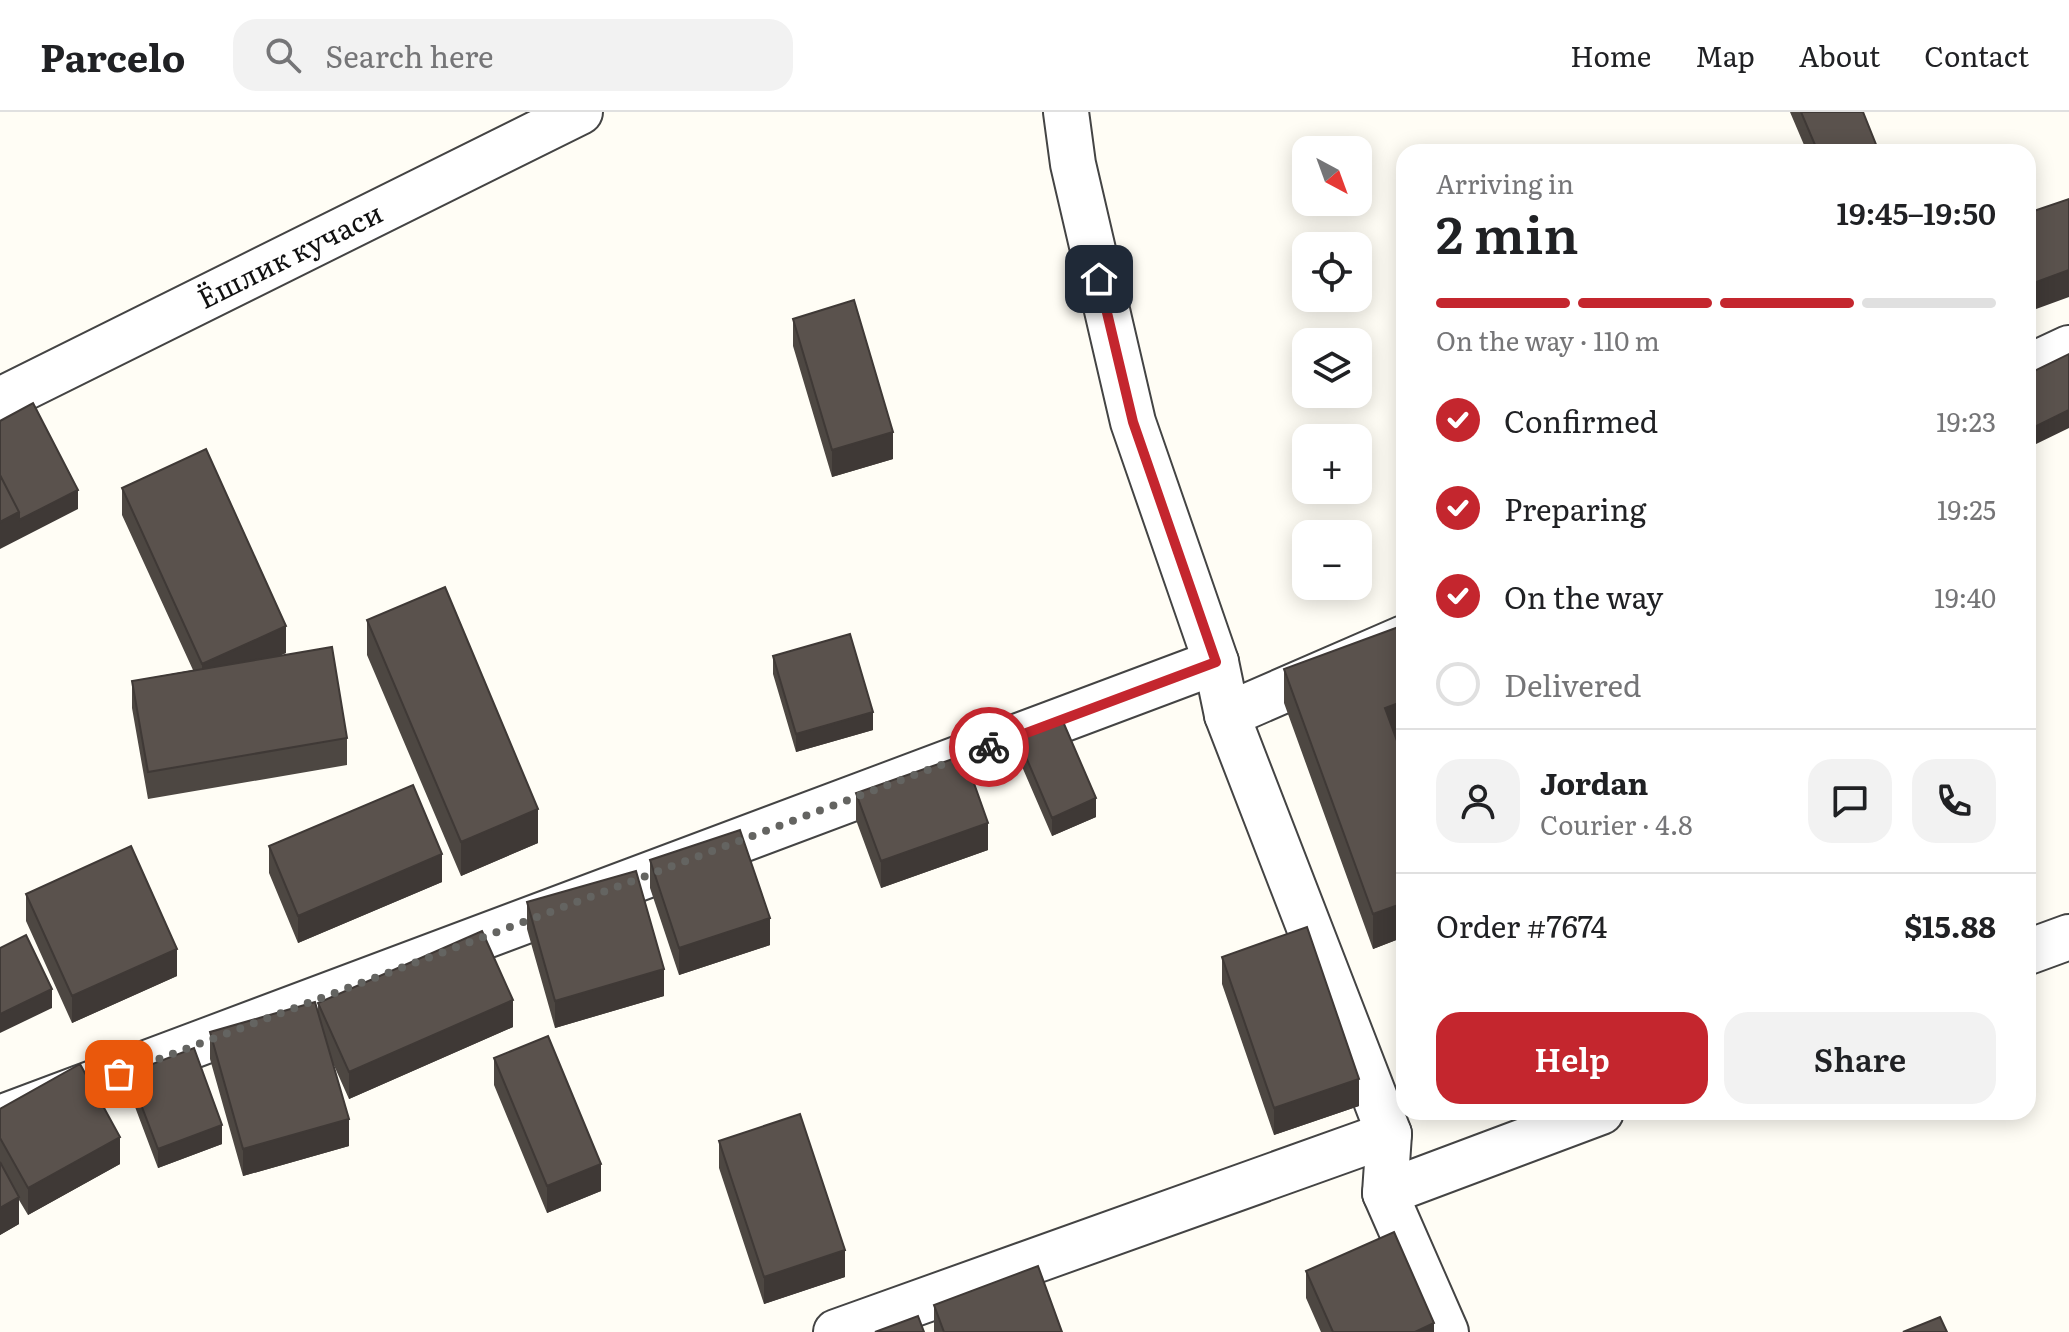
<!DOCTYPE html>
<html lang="en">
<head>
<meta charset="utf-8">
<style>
	:root { --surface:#fff; --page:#f2f2f2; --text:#202124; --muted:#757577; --line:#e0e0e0; --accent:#c4262e }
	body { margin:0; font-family:Literata,serif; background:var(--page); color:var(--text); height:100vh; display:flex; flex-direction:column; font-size:30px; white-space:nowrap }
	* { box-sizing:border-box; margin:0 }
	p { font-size:26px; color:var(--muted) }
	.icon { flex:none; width:44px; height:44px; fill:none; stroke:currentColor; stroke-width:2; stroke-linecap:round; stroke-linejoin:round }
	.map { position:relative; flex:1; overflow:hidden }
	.panel { position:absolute; left:1396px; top:32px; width:640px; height:976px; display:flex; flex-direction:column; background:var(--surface); border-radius:24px; box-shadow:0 4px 20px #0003 }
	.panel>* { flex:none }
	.needle { width:52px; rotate:139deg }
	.tools { position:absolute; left:1292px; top:24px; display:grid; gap:16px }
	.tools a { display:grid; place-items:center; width:80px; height:80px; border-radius:16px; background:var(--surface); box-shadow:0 4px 20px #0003; font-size:40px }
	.pin { position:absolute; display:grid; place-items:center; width:68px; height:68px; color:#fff; margin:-34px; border-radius:16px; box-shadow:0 4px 12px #0006 }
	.courier { position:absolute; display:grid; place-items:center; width:80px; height:80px; margin:-40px; border:6px solid #c4262e; border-radius:50%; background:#fff; color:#222; box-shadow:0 2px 10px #0007 }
	.overview em { font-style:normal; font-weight:600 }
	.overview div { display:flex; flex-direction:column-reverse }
	.overview { display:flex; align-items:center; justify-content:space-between; height:136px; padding:0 40px }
	h1 { font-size:52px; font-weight:600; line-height:60px }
	.bar { display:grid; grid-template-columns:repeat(4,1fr); gap:12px 8px; align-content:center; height:96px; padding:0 40px }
	.bar i { height:10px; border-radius:6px; background:var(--line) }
	.bar .on { background:var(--accent) }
	.bar p { grid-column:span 4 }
	.line { display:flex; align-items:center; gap:20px; padding:0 40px; border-top:2px solid var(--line) }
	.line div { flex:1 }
	.round { display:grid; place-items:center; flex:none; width:84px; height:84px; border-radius:24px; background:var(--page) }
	ol { padding:0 40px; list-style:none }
	li { display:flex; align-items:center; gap:24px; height:88px }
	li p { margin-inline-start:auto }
	li .icon { padding:8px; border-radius:50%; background:var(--accent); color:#fff; stroke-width:4 }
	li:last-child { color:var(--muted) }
	li i { width:44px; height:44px; border:4px solid var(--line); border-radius:50% }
	.primary-button { display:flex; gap:16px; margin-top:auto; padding:16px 40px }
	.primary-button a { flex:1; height:92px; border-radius:24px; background:var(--accent); color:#fff; font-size:32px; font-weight:600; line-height:92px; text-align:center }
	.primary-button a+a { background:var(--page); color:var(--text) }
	header { display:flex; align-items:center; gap:48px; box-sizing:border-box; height:112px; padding:0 40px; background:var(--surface); border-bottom:2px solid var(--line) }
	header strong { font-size:38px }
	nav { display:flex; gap:44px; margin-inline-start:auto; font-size:28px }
	.search { width:560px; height:72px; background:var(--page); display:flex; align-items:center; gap:20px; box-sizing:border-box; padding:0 28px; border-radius:24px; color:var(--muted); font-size:30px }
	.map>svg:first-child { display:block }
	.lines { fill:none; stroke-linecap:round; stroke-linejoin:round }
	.minor-casing { stroke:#444; stroke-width:48 }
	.minor { stroke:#fff; stroke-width:44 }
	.wall { fill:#4d4742 }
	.shaded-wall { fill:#3f3936 }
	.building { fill:#5a524d; stroke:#3f3936; stroke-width:2 }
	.done { stroke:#646461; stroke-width:8; stroke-dasharray:0 14.4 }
	.route { stroke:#c4262e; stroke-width:10 }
	.labels { text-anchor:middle; stroke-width:8; stroke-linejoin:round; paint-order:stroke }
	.street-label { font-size:28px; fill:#111; stroke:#fff }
</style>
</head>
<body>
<header>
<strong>Parcelo</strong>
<div class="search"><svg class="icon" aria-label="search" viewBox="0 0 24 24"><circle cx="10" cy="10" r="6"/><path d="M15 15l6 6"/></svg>Search here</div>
<nav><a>Home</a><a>Map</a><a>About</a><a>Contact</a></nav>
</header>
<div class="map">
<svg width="2069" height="1220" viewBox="0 0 2069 1220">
	<rect width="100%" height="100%" fill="#fffdf5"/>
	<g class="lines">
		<g class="minor-casing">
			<g id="minor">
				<path d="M 1066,0 L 1073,52 L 1133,310 L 1216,550 L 1227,603 L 1389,1022 L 1385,1081 L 1446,1220"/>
				<path d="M 2028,255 L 2069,236"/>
				<path id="s1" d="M 0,288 L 580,0"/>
				<path d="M 1227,603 L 1404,526"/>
				<path d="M 2028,840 L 2069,825"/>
				<path d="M 0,1006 L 1216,550"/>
				<path d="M 1385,1081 L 1601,1000"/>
				<path d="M 836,1220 L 1389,1022"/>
			</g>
		</g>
		<use href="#minor" class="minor"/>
	</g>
	<path class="wall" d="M 1790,0 L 1863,0 L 1879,40 L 1807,40 Z
		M 793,207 L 893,347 L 832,365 L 793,234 Z
		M 1402,353 L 1404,353 L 1404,385 L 1402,380 Z
		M 122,376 L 286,541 L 280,543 L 347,626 L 347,653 L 148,687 L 132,596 L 132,569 L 193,558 L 122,403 Z
		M 367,508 L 538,731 L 461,764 L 367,543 Z
		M 773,544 L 873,618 L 796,640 L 773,562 Z
		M 1284,557 L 1396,627 L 1404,648 L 1404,825 L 1373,837 L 1284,591 Z
		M 1017,624 L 1096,705 L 1052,724 L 1017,643 Z
		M 856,681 L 988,738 L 881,776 L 856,708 Z
		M 269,734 L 442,770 L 298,831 L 269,761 Z
		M 650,748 L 770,833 L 679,863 L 650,776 Z
		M 26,782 L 177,864 L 72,911 L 26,809 Z
		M 527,790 L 664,884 L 555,916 L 527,817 Z
		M 1222,845 L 1359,994 L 1274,1023 L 1222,872 Z
		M 318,891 L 513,915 L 349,987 L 332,949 L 349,1034 L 243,1064 L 210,947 L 210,920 L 318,901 Z
		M 494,946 L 601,1079 L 547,1101 L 494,973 Z
		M 129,961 L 222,1032 L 158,1056 L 129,979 Z
		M 0,997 L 120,1052 L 28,1103 L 19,1088 L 19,1112 L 0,1123 Z
		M 719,1029 L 845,1165 L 764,1192 L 719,1056 Z
		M 1306,1159 L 1434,1220 L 1321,1220 L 1306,1186 Z
		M 934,1193 L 1062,1220 L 934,1220 Z"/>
	<path class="shaded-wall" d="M 2069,158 L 2069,185 L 2028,200 L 2028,173 Z
		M 2069,298 L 2069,316 L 2028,336 L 2028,318 Z
		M 893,320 L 893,347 L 832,365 L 832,338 Z
		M 78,378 L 78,397 L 0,437 L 0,410 L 19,400 Z
		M 286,514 L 286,541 L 202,579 L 202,552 Z
		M 1404,589 L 1404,624 L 1385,631 L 1385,596 Z
		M 873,600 L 873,618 L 796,640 L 796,622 Z
		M 1096,686 L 1096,705 L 1052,724 L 1052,706 Z
		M 538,697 L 538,731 L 461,764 L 461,730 Z
		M 988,711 L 988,738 L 881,776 L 881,749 Z
		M 442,742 L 442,770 L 298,831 L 298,804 Z
		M 1404,791 L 1404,825 L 1373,837 L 1373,802 Z
		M 770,806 L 770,833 L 679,863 L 679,836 Z
		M 177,837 L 177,864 L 72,911 L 72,884 Z
		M 664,857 L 664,884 L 555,916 L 555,889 Z
		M 52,877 L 52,896 L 0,921 L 0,902 Z
		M 513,888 L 513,915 L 349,987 L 349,960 Z
		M 1359,967 L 1359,994 L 1274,1023 L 1274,996 Z
		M 349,1007 L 349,1034 L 243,1064 L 243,1037 Z
		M 222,1013 L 222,1032 L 158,1056 L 158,1037 Z
		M 120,1025 L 120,1052 L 28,1103 L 28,1076 Z
		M 601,1052 L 601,1079 L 547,1101 L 547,1074 Z
		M 19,1085 L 19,1112 L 0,1123 L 0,1096 Z
		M 845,1138 L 845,1165 L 764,1192 L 764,1165 Z
		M 1434,1211 L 1434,1220 L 1415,1220 Z"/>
	<path class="building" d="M 1801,0 L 1863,0 L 1879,40 L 1818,40 Z
		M 2069,87 L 2069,158 L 2028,173 L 2028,101 Z
		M 854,188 L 893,320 L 832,338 L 793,207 Z
		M 2069,242 L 2069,298 L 2028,318 L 2028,262 Z
		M 33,291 L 78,378 L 19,408 L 19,400 L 0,363 L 0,309 Z
		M 206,337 L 286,514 L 202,552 L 122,376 Z
		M 0,363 L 19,400 L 0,410 Z
		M 445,475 L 538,697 L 461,730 L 367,508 Z
		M 1404,513 L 1404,589 L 1385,596 L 1404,648 L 1404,791 L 1373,802 L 1284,557 Z
		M 850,522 L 873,600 L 796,622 L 773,544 Z
		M 332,535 L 347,626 L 148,660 L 132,569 Z
		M 1061,605 L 1096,686 L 1052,706 L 1017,624 Z
		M 964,643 L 988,711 L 881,749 L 856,681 Z
		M 413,673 L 442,742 L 298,804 L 269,734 Z
		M 740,718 L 770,806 L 679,836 L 650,748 Z
		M 131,734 L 177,837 L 72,884 L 26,782 Z
		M 636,759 L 664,857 L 555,889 L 527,790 Z
		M 1307,815 L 1359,967 L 1274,996 L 1222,845 Z
		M 482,819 L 513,888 L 349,960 L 318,891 Z
		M 26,823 L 52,877 L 0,902 L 0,836 Z
		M 315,890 L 349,1007 L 243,1037 L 210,920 Z
		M 548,924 L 601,1052 L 547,1074 L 494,946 Z
		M 194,936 L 222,1013 L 158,1037 L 129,961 Z
		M 80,952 L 120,1025 L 28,1076 L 0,1026 L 0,997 Z
		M 800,1002 L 845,1138 L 764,1165 L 719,1029 Z
		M 0,1050 L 19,1085 L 0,1096 Z
		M 1394,1120 L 1434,1211 L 1415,1220 L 1333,1220 L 1306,1159 Z
		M 1038,1154 L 1062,1220 L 944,1220 L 934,1193 Z
		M 918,1204 L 924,1220 L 875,1220 Z
		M 1940,1205 L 1947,1220 L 1903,1220 Z"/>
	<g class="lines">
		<path class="done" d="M 119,962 L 989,635"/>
		<path class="route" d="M 989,635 L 1216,550 L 1133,310 L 1099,167"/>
	</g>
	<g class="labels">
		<g class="street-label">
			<text dy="10" stroke="none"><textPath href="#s1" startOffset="324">Ёшлик кучаси</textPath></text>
		</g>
	</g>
</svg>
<div class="tools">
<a><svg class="needle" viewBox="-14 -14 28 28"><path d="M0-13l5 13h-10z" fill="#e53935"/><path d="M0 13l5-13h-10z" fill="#757577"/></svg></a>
<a><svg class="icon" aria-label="locate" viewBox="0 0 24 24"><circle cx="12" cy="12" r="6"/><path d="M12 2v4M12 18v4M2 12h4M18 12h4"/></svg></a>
<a><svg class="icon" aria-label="layers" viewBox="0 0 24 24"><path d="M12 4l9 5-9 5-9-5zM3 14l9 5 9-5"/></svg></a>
<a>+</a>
<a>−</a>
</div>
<div class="pin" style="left:119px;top:962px;background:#ea580c"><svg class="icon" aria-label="bag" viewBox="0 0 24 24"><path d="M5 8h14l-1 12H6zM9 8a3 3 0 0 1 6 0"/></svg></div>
<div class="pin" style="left:1099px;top:167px;background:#1f2937"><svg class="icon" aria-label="home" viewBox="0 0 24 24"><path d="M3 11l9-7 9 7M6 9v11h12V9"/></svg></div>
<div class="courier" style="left:989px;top:635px"><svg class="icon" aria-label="bike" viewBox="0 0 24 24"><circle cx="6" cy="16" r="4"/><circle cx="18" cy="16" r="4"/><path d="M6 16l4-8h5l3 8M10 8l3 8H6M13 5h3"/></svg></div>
<section class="panel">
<div class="overview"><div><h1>2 min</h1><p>Arriving in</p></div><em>19:45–19:50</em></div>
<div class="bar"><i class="on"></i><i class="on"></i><i class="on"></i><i></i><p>On the way · 110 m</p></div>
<ol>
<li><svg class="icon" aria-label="check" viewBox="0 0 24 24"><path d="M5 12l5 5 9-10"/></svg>Confirmed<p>19:23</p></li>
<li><svg class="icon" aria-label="check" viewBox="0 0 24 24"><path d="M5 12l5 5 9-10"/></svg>Preparing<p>19:25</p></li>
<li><svg class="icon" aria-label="check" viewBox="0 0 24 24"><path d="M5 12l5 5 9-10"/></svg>On the way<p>19:40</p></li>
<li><i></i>Delivered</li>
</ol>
<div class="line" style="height:144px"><a class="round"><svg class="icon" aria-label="person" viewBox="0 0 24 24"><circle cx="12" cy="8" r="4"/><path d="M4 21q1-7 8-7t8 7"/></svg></a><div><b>Jordan</b><p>Courier · 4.8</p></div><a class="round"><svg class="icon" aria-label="chat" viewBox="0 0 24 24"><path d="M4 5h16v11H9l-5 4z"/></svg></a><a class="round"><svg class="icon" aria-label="phone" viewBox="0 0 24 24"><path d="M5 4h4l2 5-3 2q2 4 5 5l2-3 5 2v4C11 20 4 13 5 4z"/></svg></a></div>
<div class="line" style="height:104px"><div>Order #7674</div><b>$15.88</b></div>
<div class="primary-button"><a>Help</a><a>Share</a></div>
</section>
</div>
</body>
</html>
